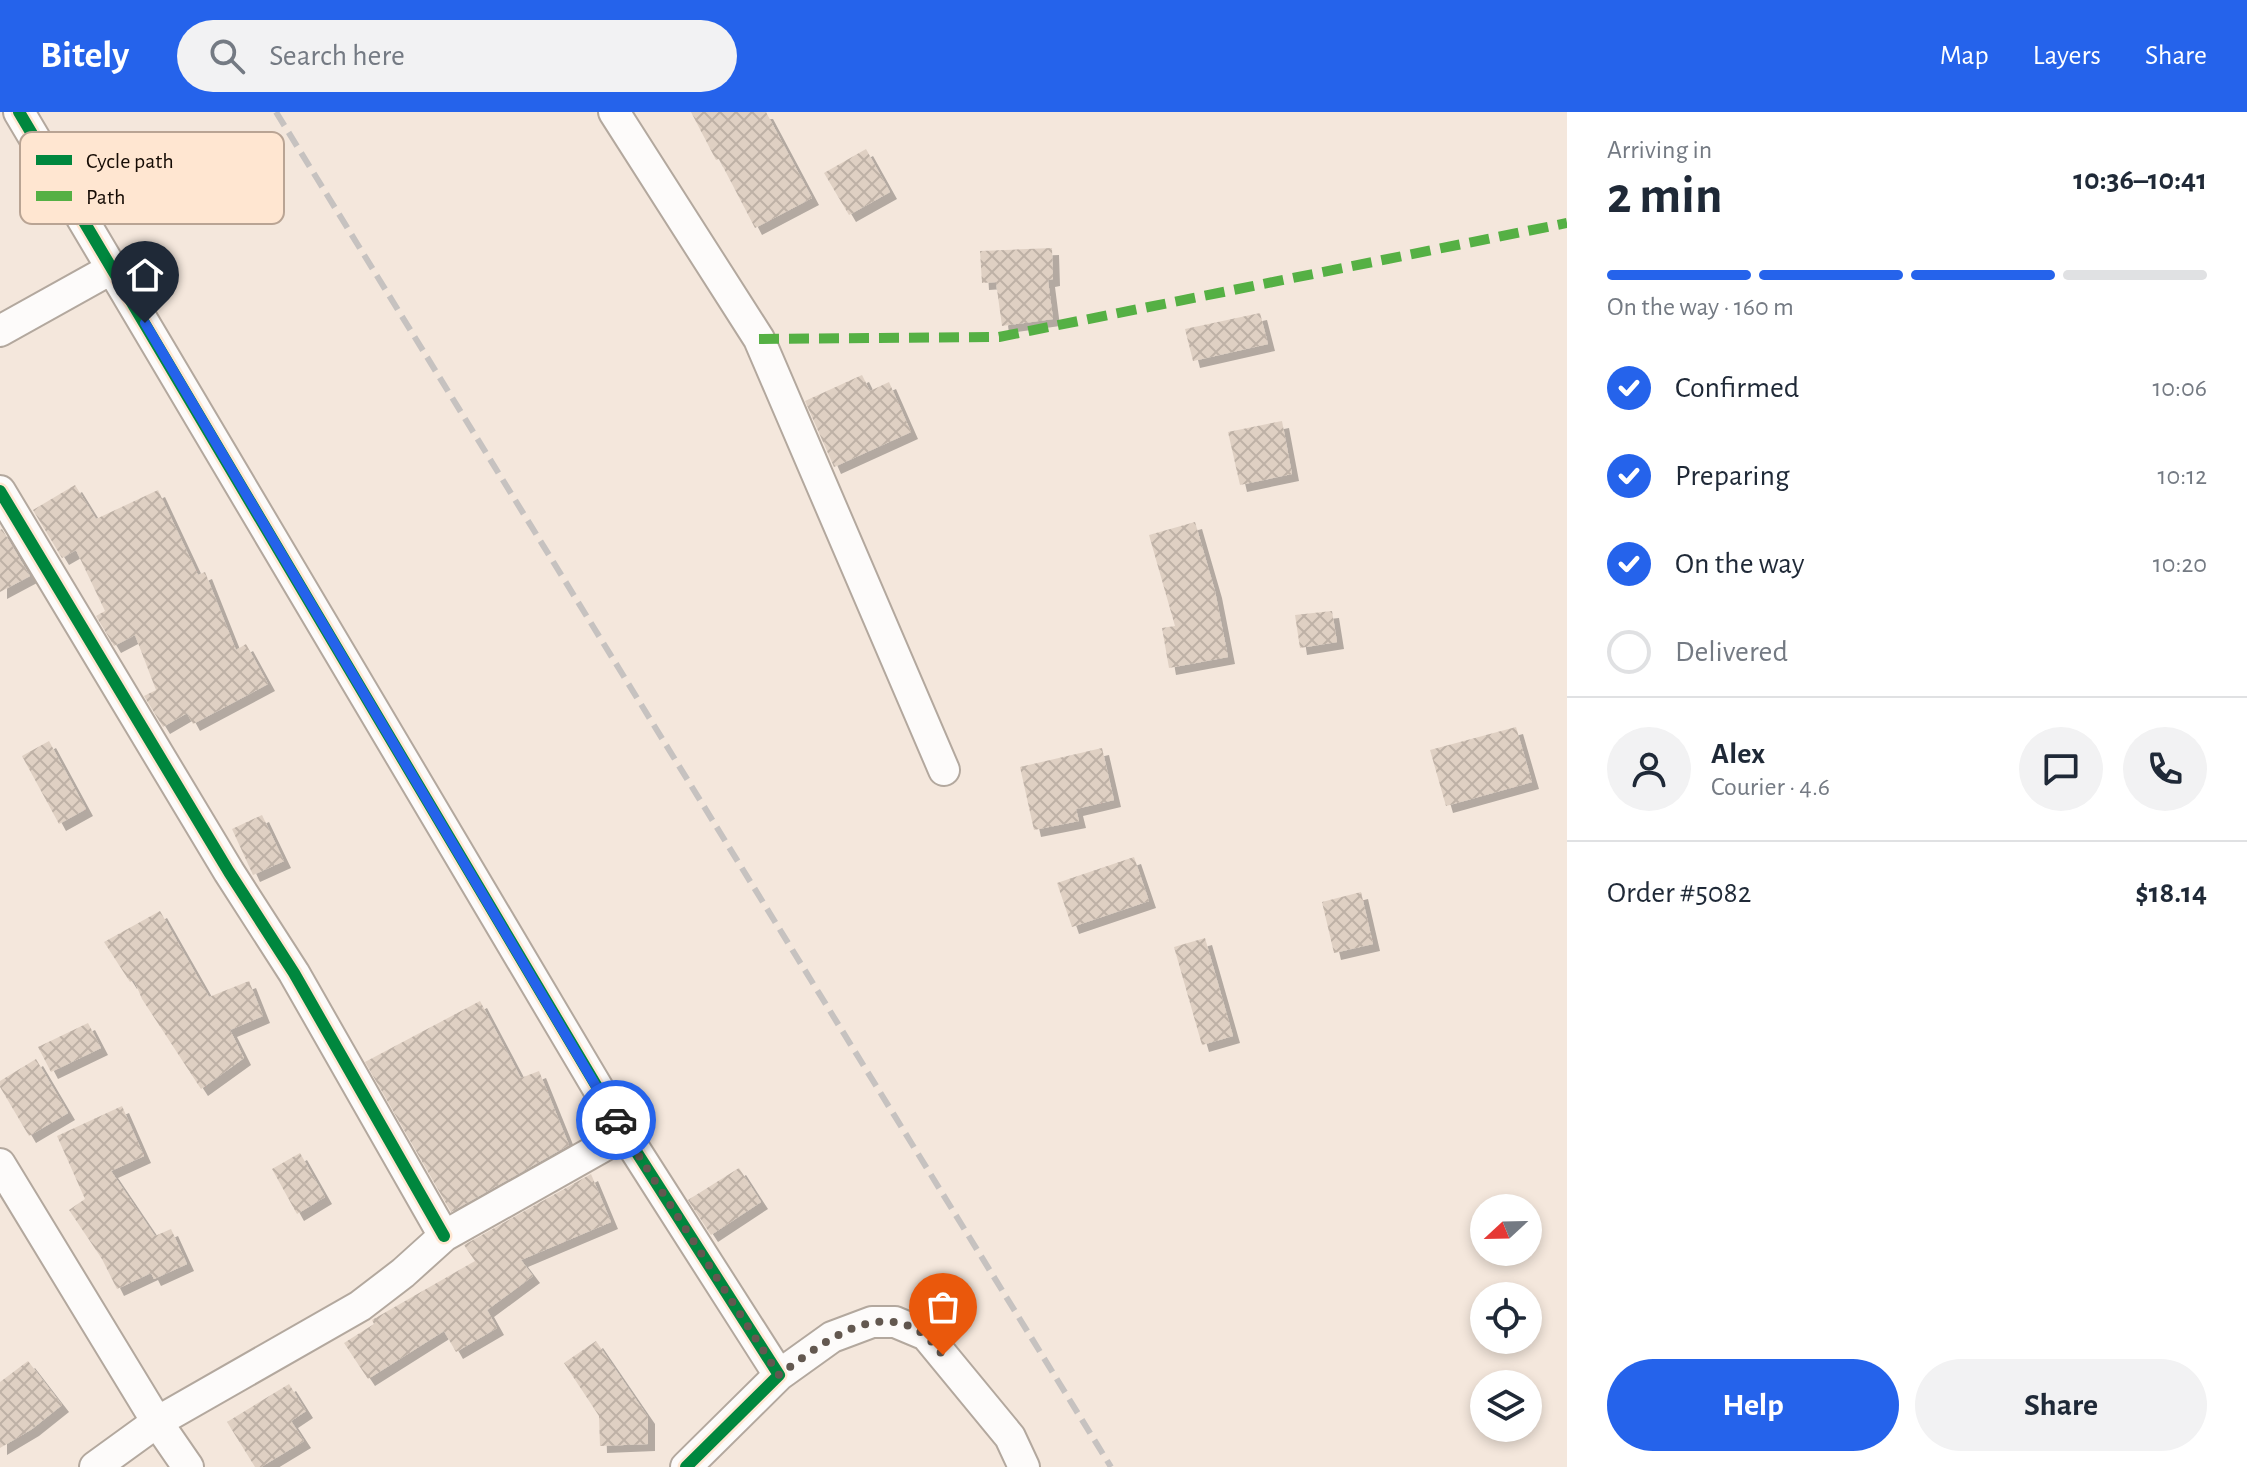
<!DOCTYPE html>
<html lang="en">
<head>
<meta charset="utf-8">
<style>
	:root { --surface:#fff; --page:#f2f2f3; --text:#1f2937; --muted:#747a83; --line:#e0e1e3; --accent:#2563eb }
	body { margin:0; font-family:"Alegreya Sans",sans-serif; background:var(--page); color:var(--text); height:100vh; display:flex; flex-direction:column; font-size:30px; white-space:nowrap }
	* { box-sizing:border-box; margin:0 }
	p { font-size:26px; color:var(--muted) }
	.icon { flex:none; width:44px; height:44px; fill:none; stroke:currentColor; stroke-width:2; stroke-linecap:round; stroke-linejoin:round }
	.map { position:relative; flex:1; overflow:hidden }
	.panel { display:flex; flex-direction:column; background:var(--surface); width:680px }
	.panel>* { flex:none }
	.needle { width:52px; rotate:248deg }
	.buttons { position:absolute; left:1470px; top:1082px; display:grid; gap:16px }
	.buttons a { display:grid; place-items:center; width:72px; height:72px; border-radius:50%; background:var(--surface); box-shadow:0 4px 12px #0003; font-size:40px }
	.pin { position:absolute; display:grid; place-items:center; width:68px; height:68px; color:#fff; margin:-82px -34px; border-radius:50% 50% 50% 0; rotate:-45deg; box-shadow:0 0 8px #0007 }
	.pin .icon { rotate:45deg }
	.courier { position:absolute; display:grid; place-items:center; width:80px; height:80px; margin:-40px; border:6px solid #2563eb; border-radius:50%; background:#fff; color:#222; box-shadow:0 2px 10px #0007 }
	.headline em { font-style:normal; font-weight:700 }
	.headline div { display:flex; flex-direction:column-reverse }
	.headline { display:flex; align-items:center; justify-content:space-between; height:136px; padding:0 40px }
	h1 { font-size:52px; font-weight:700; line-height:60px }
	.bar { display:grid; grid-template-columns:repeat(4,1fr); gap:12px 8px; align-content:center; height:96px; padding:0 40px }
	.bar i { height:10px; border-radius:6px; background:var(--line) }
	.bar .selected { background:var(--accent) }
	.bar p { grid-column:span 4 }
	.line { display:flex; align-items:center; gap:20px; padding:0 40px; border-top:2px solid var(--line) }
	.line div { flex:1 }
	.round { display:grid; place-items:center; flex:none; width:84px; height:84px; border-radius:42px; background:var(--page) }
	ol { padding:0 40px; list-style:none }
	li { display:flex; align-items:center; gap:24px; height:88px }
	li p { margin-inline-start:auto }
	li .icon { padding:8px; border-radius:50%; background:var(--accent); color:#fff; stroke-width:4 }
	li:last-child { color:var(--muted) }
	li i { width:44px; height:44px; border:4px solid var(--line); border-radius:50% }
	.primary-button { display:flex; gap:16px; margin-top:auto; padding:16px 40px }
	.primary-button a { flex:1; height:92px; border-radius:48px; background:var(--accent); color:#fff; font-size:32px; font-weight:700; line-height:92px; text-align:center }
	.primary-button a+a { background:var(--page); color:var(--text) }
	header { display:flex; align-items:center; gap:48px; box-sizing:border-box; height:112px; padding:0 40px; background:var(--accent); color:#fff }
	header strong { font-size:38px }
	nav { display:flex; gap:44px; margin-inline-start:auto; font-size:28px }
	.search { width:560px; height:72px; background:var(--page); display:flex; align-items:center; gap:20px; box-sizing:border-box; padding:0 28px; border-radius:44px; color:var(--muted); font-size:30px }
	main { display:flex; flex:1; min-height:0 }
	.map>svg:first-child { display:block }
	.building { fill:url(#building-cross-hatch); filter:url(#shadow) }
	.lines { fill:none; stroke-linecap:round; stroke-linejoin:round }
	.minor-casing { stroke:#b3a89e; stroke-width:34 }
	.minor { stroke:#fdfbfa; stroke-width:30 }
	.rail { stroke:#c6c2c0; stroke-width:6; stroke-dasharray:16 8; stroke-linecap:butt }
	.quiet { stroke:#55b044; stroke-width:10; stroke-dasharray:20 10; stroke-linecap:butt }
	.cycleway-casing { stroke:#ffe6d1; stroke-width:17 }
	.cycleway { stroke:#00873e; stroke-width:12 }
	.done { stroke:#635850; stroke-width:8; stroke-dasharray:0 14.4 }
	.route { stroke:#2563eb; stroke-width:10 }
	.key { fill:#ffe6d1; stroke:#b9a494; stroke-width:2 }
	.key-label { font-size:22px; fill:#150b04 }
</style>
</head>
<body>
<header>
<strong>Bitely</strong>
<div class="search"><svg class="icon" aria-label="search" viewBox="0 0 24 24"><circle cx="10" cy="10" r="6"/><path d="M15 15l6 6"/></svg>Search here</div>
<nav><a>Map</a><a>Layers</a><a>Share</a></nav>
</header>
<main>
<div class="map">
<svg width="1567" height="1355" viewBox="0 0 1567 1355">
	<defs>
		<pattern id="building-cross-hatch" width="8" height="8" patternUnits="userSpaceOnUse" patternTransform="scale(2)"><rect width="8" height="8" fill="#dfd0c3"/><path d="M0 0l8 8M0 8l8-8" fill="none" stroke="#beb1a6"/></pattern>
		<filter id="shadow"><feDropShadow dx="7" dy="7" stdDeviation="0" flood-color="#0004"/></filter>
	</defs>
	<rect width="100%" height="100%" fill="#f4e7dc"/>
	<path class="building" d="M 691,0 L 766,0 L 812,86 L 755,116 L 719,47 L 716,48 Z
		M 866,37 L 890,80 L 849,103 L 824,61 Z
		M 1052,136 L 1053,167 L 1048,168 L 1053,207 L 1002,214 L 996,170 L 982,171 L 980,139 Z
		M 1260,201 L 1268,232 L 1193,249 L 1185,217 Z
		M 862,263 L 870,279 L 889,270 L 911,320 L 834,355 L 805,289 Z
		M 1282,309 L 1292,362 L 1240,373 L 1228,320 Z
		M 75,373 L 96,407 L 158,378 L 198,463 L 205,460 L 236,538 L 246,532 L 268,572 L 193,612 L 187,601 L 163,615 L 144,584 L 156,578 L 135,523 L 114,534 L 96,504 L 105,499 L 76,438 L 62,446 L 33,398 Z
		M 1195,410 L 1215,479 L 1228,545 L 1169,556 L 1162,516 L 1175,514 L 1149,423 Z
		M 2,417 L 30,464 L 0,480 L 0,418 Z
		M 1332,499 L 1337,530 L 1300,536 L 1295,503 Z
		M 1516,615 L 1532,670 L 1446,694 L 1430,638 Z
		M 49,629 L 86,697 L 59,712 L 22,644 Z
		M 1102,636 L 1114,688 L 1076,697 L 1079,709 L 1034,718 L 1020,655 Z
		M 262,703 L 284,749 L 253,763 L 232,717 Z
		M 1134,745 L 1149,789 L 1072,815 L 1057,771 Z
		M 1361,780 L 1373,832 L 1334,841 L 1322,790 Z
		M 160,799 L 209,885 L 249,869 L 263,904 L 230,918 L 244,946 L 201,977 L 142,887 L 134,868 L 130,870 L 104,830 Z
		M 1205,826 L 1233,924 L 1202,933 L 1174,835 Z
		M 480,889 L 521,966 L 539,959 L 569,1033 L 451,1100 L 365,950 Z
		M 88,911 L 101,936 L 51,960 L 38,935 Z
		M 36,947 L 68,1001 L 29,1024 L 0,975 L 0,969 Z
		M 122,994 L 144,1044 L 111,1059 L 155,1124 L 171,1117 L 187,1152 L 154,1167 L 151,1161 L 117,1177 L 102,1147 L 69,1098 L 85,1087 L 57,1024 Z
		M 300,1041 L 325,1085 L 297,1102 L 272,1057 Z
		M 739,1056 L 761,1090 L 711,1123 L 688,1088 Z
		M 591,1062 L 611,1110 L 521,1148 L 533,1164 L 487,1198 L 497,1216 L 456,1240 L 444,1219 L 368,1267 L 344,1231 L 374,1212 L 372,1208 L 475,1149 L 464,1133 Z
		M 596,1229 L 648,1305 L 648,1332 L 600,1334 L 599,1304 L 564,1251 Z
		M 28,1249 L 62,1293 L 32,1317 L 0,1336 L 0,1270 Z
		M 289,1272 L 306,1299 L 291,1309 L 304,1329 L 261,1355 L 255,1355 L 227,1310 Z"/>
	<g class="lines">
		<g class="minor-casing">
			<path id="minor" d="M 19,0 L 625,1022 L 779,1263 L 686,1355
				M 614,0 L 759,227 L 944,658
				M 0,219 L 113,156
				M 0,379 L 229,760 L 294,861 L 444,1124
				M 0,1052 L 157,1310 L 188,1355
				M 779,1263 L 832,1225 L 872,1210 L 895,1210 L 926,1223 L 1010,1325 L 1024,1355
				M 95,1355 L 157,1310 L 360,1194 L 403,1161 L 444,1124 L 625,1022"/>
		</g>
		<use href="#minor" class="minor"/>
		<path class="rail" d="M 276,0 L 1111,1355"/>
		<path class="quiet" d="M 759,227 L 999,225 L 1567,111"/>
		<g class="cycleway-casing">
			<path id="cycleway" d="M 19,0 L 625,1022 L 779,1263 L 686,1355
				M 0,379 L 229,760 L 294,861 L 444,1124"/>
		</g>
		<use href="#cycleway" class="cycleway"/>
	</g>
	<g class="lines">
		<path class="done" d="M 616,1008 L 779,1263 C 819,1234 876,1185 926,1224 C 932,1229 937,1237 943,1243"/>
		<path class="route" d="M 145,211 L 616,1008"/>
	</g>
	<rect x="20" y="20" width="264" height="92" rx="12" class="key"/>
	<rect x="36" y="43" width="36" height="10" fill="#00873e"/>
	<rect x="36" y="79" width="36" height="10" fill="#55b044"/>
	<g class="key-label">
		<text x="86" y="56">Cycle path</text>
		<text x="86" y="92">Path</text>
	</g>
</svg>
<div class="buttons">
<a><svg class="needle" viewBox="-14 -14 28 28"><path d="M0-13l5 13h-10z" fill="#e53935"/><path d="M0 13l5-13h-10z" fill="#747a83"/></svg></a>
<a><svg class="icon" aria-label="locate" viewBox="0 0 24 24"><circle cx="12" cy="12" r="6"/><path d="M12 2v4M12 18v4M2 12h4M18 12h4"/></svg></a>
<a><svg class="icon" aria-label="layers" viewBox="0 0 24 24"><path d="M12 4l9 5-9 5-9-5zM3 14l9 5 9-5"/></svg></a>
</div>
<div class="pin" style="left:943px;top:1243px;background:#ea580c"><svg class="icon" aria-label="bag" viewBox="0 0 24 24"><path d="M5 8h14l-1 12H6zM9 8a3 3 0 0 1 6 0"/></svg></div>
<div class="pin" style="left:145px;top:211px;background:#1f2937"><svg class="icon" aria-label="home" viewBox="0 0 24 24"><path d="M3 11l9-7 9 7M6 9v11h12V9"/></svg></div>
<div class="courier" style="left:616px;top:1008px"><svg class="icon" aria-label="car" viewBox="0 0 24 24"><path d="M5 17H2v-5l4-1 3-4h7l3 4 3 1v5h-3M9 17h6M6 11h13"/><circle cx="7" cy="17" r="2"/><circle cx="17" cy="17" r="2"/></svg></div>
</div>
<section class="panel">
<div class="headline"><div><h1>2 min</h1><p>Arriving in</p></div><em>10:36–10:41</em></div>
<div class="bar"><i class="selected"></i><i class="selected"></i><i class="selected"></i><i></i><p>On the way · 160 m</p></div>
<ol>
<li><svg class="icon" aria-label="check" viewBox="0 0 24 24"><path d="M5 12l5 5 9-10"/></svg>Confirmed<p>10:06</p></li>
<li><svg class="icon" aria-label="check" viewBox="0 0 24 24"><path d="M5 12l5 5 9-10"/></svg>Preparing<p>10:12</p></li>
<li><svg class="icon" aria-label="check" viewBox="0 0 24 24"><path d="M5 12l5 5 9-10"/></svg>On the way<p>10:20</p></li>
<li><i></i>Delivered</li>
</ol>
<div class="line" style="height:144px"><a class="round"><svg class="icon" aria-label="person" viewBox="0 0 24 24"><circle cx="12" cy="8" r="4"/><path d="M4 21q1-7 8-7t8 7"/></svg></a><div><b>Alex</b><p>Courier · 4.6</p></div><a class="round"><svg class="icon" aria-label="chat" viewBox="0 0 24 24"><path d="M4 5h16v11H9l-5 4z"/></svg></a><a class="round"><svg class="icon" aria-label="phone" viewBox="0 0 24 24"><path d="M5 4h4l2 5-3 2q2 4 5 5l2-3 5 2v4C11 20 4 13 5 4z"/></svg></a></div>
<div class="line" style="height:104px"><div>Order #5082</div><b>$18.14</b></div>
<div class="primary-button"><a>Help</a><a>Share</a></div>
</section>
</main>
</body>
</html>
